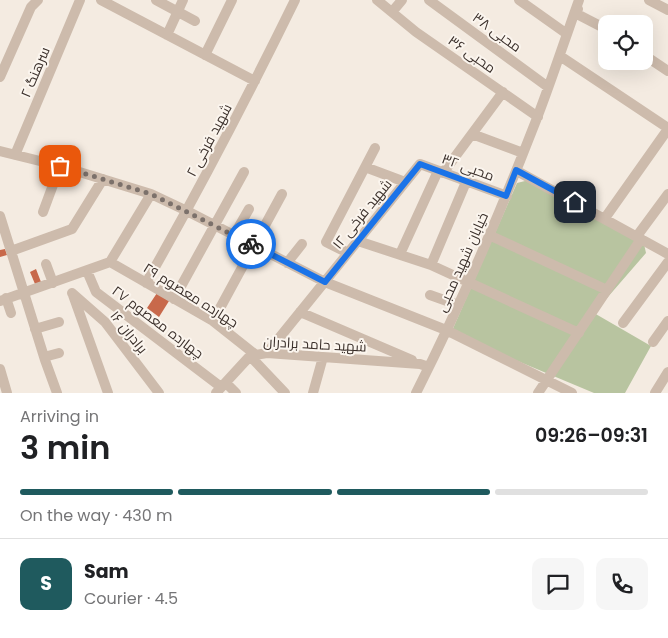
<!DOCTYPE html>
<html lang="en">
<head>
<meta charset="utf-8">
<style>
	:root { --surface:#fff; --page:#f6f6f6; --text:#202124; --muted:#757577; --line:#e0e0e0; --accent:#1f5a5e }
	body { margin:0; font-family:Poppins,Cairo,sans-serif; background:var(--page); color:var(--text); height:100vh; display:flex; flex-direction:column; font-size:19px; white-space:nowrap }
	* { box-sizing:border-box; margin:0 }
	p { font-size:16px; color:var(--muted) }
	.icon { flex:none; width:28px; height:28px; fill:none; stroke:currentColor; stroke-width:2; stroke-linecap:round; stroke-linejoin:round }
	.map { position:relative; height:393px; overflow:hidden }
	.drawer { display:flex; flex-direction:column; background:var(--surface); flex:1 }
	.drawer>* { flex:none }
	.controls { position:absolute; left:598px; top:15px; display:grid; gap:10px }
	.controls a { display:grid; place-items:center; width:55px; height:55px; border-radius:10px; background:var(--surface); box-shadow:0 5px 20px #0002; font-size:25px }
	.pin { position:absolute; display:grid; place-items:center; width:42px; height:42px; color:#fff; margin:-21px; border-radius:10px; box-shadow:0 2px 8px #0006 }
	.courier { position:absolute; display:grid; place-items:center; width:50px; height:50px; margin:-25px; border:4px solid #1a73e8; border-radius:50%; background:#fff; color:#222; box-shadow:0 1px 6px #0007 }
	.headline em { font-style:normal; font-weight:600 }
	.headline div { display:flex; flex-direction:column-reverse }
	.headline { display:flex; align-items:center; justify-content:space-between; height:85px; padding:0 20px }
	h1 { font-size:32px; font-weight:600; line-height:38px }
	.bar { display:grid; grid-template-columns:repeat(4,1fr); gap:8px 5px; align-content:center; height:60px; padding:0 20px }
	.bar i { height:6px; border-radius:4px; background:var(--line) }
	.bar .selected { background:var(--accent) }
	.bar p { grid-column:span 4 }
	.line { display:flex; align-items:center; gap:12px; padding:0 20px; border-top:1px solid var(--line) }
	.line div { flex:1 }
	.round { display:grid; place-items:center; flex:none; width:52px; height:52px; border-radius:10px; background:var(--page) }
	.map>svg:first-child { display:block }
	.green { fill:#b8c4a0 }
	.building { fill:#c8694b }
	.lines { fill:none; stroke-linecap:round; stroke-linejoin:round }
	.minor { stroke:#cdbbac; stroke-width:10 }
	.done { stroke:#7c716b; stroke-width:5; stroke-dasharray:0 9 }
	.route { stroke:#1a73e8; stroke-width:6 }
	.labels { text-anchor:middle; stroke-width:4; stroke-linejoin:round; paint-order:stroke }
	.street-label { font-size:14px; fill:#3b302b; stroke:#fbf5ee }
</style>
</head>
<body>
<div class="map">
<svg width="668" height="393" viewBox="0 0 668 393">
	<rect width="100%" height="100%" fill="#f4ebe1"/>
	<path class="green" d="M 529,180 L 644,244 L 646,253 L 594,313 L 651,346 L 625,393 L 594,393 L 451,333 L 517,183 Z"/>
	<path class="building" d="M 5,249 L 7,255 L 0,257 L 0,250 Z
		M 36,269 L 41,282 L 35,284 L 30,272 Z
		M 157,293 L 169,301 L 159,317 L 147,308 Z"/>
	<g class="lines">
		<path class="minor" d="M 101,0 L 255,81
			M 156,0 L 195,21
			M 377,0 L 416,32 L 538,117
			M 429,0 L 548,87
			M 519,0 L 567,34
			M 649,0 L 668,10
			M 578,9 L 575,13 L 606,29
			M 392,12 L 402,0
			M 167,35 L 183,0
			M 205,55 L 232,0
			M 644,55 L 668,71
			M 560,56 L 668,128
			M 0,77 L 31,7 L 38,0
			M 472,134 L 523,153
			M 0,151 L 60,166 L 151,194 L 187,211 L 325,282 L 446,330 L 572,393
			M 15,155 L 80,0
			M 365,167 L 405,182
			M 517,171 L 668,254
			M 443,173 L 503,92
			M 43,212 L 60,166
			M 0,216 L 45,360 L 57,393
			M 605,218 L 668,129
			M 234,235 L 249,209
			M 489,235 L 607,290
			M 637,236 L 668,194
			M 358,241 L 431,265 L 579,333
			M 11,251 L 72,229 L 103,179
			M 348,253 L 326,242 L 375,148
			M 400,254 L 438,171
			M 110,262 L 213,321 L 256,355
			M 287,263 L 302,244
			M 46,264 L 53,283
			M 431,265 L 466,182
			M 87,271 L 96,292 L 221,387
			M 146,283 C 199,190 248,96 295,0
			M 72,293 L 105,322 L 159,393
			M 73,295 L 108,393
			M 430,295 L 458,305
			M 6,298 L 11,313
			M 174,299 L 244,172
			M 0,301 L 110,262 L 151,194
			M 300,312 L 412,360
			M 213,321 L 282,194
			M 623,323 L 668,262
			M 35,329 L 59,322
			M 653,342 L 668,321
			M 267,353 L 420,164 L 507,196
			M 250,356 L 285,393
			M 44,357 L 59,353
			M 0,369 L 7,393
			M 226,383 L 236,393
			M 216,393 L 250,356 L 267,353 L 420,364 L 429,367
			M 313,393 L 323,357
			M 416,393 C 461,304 501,211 537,118 C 552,79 565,39 579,0
			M 538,393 L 641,239
			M 655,393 L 668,372"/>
	</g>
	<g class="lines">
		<path class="done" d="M 60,166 L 151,194 L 251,244"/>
		<path class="route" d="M 251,244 L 325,282 L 420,164 L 506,196 L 516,170 L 575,202"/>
	</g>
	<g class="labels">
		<g class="street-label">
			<text transform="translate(497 32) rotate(36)" y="5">محبی ۳۸</text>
			<text transform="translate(472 54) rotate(35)" y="5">محبی ۳۶</text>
			<text transform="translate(35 72) rotate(-67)" y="5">سرهنگ ۲</text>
			<text transform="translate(209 140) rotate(-62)" y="5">شهید فرخی ۲</text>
			<text transform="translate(468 167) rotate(20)" y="5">محبی ۳۲</text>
			<text transform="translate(362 214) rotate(-51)" y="5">شهید فرخی ۱۲</text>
			<text transform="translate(462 262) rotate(-66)" y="5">خیابان شهید محبی</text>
			<text transform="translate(191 295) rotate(32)" y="5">چهارده معصوم ۲۹</text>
			<text transform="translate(158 322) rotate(37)" y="5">چهارده معصوم ۲۷</text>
			<text transform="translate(129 332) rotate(51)" y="5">برادران ۱۶</text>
			<text transform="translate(315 344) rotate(3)" y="5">شهید حامد برادران</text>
		</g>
	</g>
</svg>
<div class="controls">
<a><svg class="icon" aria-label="locate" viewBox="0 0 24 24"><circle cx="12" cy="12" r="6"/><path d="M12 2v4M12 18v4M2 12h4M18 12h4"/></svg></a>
</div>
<div class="pin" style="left:60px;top:166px;background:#ea580c"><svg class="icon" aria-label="bag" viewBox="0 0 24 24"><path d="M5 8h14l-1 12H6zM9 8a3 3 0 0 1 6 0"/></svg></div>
<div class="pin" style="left:575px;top:202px;background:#1f2937"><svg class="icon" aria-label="home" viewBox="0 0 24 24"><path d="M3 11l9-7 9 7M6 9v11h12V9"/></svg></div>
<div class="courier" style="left:251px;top:244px"><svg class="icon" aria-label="bike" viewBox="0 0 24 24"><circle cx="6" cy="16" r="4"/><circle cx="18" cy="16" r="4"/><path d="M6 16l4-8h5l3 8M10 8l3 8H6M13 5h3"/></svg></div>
</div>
<section class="drawer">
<div class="headline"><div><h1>3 min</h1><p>Arriving in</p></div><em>09:26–09:31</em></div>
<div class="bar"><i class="selected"></i><i class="selected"></i><i class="selected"></i><i></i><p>On the way · 430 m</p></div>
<div class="line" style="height:90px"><b class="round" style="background:var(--accent);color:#fff">S</b><div><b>Sam</b><p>Courier · 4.5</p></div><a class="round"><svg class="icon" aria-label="chat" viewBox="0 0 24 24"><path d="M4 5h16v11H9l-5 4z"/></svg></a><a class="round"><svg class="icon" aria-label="phone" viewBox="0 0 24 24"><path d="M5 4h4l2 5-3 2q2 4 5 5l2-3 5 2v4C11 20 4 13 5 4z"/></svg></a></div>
</section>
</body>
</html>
